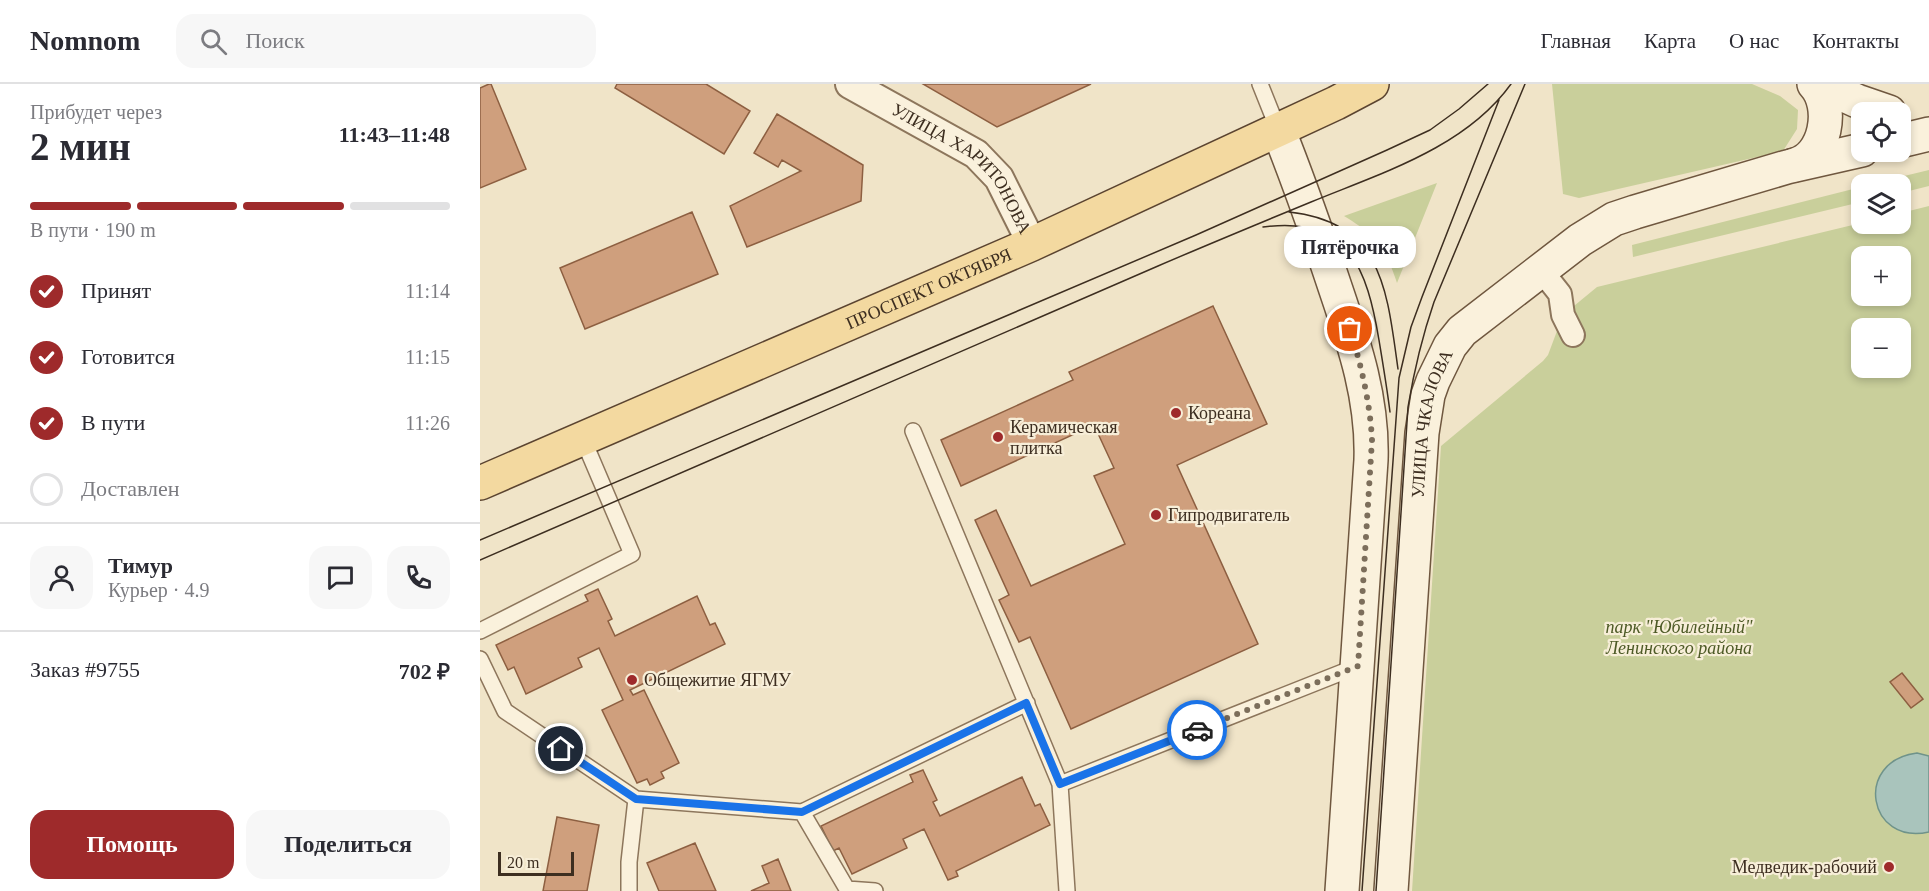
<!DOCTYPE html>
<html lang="ru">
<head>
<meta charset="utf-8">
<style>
	:root { --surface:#fff; --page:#f7f7f7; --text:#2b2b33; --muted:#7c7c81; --line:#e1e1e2; --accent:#9e2a2b }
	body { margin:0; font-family:Georgia,serif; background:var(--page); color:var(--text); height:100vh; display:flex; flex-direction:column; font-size:22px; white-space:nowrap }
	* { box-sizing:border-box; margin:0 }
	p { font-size:20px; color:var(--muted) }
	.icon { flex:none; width:33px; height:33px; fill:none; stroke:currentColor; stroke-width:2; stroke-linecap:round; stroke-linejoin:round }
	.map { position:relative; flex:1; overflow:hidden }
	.sheet { display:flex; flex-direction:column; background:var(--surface); width:480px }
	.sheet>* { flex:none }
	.fabs { position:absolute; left:1371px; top:18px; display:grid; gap:12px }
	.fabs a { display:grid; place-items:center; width:60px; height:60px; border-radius:12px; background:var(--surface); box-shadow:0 3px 9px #0003; font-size:30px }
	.scale { position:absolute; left:18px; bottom:15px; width:76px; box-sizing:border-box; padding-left:6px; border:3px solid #3d2e20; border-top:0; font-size:16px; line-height:21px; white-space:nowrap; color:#3d2e20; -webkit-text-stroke:4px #f7eed8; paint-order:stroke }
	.pin { position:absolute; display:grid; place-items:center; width:51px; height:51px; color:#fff; margin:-26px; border:3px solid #fff; border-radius:50%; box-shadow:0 2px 6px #0007 }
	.courier { position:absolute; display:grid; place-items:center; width:60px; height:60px; margin:-30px; border:4px solid #1a73e8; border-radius:50%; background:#fff; color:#222; box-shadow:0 2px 8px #0007 }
	.bubble { position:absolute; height:42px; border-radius:18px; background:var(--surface); box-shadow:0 3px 9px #0003; font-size:20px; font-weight:700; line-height:42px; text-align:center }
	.overview em { font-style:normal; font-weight:700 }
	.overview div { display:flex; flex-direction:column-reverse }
	.overview { display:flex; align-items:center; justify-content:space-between; height:102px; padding:0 30px }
	h1 { font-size:39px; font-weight:700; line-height:45px }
	.bar { display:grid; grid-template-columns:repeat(4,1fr); gap:9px 6px; align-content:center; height:72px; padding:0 30px }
	.bar i { height:8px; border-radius:4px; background:var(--line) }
	.bar .selected { background:var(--accent) }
	.bar p { grid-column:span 4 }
	.line { display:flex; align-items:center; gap:15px; padding:0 30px; border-top:2px solid var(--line) }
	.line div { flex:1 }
	.round { display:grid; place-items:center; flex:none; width:63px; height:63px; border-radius:18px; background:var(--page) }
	ol { padding:0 30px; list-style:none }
	li { display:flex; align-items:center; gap:18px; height:66px }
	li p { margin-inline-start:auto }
	li .icon { padding:6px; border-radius:50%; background:var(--accent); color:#fff; stroke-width:4 }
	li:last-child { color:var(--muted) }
	li i { width:33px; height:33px; border:3px solid var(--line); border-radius:50% }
	.primary-button { display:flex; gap:12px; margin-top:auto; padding:12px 30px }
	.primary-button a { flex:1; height:69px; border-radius:18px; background:var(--accent); color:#fff; font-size:24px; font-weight:700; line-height:69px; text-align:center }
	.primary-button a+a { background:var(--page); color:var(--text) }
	header { display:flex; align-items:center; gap:36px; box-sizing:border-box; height:84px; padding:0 30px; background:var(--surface); border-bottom:2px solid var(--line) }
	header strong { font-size:28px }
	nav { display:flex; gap:33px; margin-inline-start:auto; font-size:21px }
	.search { width:420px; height:54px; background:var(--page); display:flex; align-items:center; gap:15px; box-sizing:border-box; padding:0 21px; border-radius:18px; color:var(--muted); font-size:22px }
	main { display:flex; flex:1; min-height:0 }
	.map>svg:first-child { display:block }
	.green { fill:#c9cf9b; fill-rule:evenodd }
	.water { fill:#a9c4bc; stroke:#6f938a; stroke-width:1.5 }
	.building { fill:#cf9f7d; stroke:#8d5f41; stroke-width:1.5 }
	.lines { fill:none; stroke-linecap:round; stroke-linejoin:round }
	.service-casing { stroke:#8d765c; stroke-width:18 }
	.pedestrian-casing { stroke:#8d765c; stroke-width:26 }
	.minor-casing { stroke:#8d765c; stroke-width:32 }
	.secondary-casing { stroke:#6f573f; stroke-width:36 }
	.primary-casing { stroke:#5b4430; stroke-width:36 }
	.service { stroke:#faf1dc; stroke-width:15 }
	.pedestrian { stroke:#faf1dc; stroke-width:22 }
	.minor { stroke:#faf1dc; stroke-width:28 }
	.secondary { stroke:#faf1dc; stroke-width:33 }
	.primary { stroke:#f3d9a0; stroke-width:33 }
	.tram { stroke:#3d2e20; stroke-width:1.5 }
	.done { stroke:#7c6e5b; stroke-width:6; stroke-dasharray:0 10.8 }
	.route { stroke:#1a73e8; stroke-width:8 }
	.poi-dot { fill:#9e2a2b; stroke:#f7eed8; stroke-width:2 }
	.labels { text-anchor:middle; stroke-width:4.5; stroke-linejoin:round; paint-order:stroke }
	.street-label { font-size:18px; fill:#3d2e20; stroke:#f7eed8 }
	.poi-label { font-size:18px; fill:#3d2e20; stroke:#f7eed8; text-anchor:start }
	.park-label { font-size:18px; font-style:italic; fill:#4d5a26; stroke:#f7eed8 }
</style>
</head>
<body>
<header>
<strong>Nomnom</strong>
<div class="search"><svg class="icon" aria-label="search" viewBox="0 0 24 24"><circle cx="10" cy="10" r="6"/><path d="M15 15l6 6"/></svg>Поиск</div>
<nav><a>Главная</a><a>Карта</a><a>О нас</a><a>Контакты</a></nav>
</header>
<main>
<section class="sheet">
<div class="overview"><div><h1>2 мин</h1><p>Прибудет через</p></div><em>11:43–11:48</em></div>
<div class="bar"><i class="selected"></i><i class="selected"></i><i class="selected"></i><i></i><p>В пути · 190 m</p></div>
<ol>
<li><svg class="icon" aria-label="check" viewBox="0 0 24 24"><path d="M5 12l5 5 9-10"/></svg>Принят<p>11:14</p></li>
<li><svg class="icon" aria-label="check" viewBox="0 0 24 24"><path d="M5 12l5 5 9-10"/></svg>Готовится<p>11:15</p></li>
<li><svg class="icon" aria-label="check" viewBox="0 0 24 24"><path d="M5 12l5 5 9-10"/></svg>В пути<p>11:26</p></li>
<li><i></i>Доставлен</li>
</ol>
<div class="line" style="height:108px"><a class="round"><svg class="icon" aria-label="person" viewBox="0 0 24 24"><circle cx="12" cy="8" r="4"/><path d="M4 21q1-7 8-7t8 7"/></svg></a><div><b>Тимур</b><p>Курьер · 4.9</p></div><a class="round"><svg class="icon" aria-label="chat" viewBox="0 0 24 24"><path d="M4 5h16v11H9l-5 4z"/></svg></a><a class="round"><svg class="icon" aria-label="phone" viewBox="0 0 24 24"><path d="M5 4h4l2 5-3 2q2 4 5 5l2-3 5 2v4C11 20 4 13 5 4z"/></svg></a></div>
<div class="line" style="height:78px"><div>Заказ #9755</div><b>702 ₽</b></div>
<div class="primary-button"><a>Помощь</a><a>Поделиться</a></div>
</section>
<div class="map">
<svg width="1449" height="807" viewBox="0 0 1449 807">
	<rect width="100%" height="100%" fill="#f0e4c8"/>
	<path class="green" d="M 1072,0 L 1272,0 L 1300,12 L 1318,26 L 1317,45 L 1303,67 L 1099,114 L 1083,110 Z
		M 1449,86 L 1449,102 L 1421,109 L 1420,100 L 1391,100 Z
		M 957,99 L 917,199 C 905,163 897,152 864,132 Z
		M 1381,103 L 1381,118 L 1153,173 L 1152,161 Z
		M 1449,122 L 1449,807 L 932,807 L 961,362 L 1063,277 L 1068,271 L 1083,231 L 1117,203 L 1381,139 L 1420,140 L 1421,129 ZM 1382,172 L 1420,172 L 1420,212 L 1382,212 ZM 1382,244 L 1420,244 L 1420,284 L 1382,284 Z"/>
	<path class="water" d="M 1437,669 L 1449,672 L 1449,748 C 1388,762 1373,677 1437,669 Z"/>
	<path class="building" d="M 9,0 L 11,0 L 46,85 L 0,104 L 0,4 Z
		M 137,0 L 226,0 L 270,27 L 244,70 L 135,4 Z
		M 443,0 L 611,0 L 517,43 Z
		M 297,30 L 383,81 L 381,117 L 267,163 L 250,122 L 321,87 L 302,76 L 298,83 L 274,69 Z
		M 212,128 L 238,190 L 105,245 L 80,184 Z
		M 733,222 L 787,340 L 697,381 L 778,560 L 591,645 L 550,553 L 539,558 L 519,516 L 529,511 L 495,436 L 516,426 L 551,502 L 645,460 L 614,392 L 634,384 L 614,341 L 481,402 L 461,356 L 593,296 L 589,288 Z
		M 118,505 L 132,535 L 128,537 L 135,552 L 217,512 L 230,541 L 235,539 L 245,560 L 150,606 L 153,611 L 164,606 L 199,679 L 181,688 L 184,694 L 170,701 L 167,695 L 157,699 L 122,626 L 143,616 L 119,564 L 98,574 L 102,583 L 46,610 L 34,583 L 28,586 L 16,561 L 108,517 L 105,511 Z
		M 1422,589 L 1443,615 L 1431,624 L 1410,598 Z
		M 443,686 L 457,716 L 453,718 L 460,732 L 542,693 L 555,722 L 560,720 L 570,741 L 476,787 L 478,792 L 468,796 L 444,745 L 423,755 L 427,764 L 372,790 L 359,764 L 353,767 L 341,742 L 433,698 L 430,691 Z
		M 77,733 L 119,741 L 107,807 L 63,807 Z
		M 215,759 L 236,807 L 179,807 L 167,779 Z
		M 298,775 L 311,807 L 271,807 L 289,799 L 282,782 Z"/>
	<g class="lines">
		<g class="service-casing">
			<path id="service" d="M 780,0 L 798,45
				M 433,347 L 580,700 L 587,807
				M 0,547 L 152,470 L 103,355
				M 0,575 L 25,627 L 156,715 L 322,728
				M 580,700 L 878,582
				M 149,807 L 149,778 L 156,715
				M 395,807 L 367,805 L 322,728 L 547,619"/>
		</g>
		<g class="pedestrian-casing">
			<path id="pedestrian" d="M 1061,186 L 1080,210 L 1083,231 L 1093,251"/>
		</g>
		<g class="minor-casing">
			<g id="minor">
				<path id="s1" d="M 370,0 L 496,70 L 519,94 L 552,160"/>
			</g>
		</g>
		<g class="secondary-casing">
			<g id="secondary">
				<path d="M 1340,0 L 1377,17 L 1409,28"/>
				<path d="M 798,45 C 819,98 838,152 856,206 C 875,262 893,316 891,376 L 862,807"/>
				<path d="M 1420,57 L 1449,50"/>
				<path d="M 1314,81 C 1346,74 1355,22 1334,0"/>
				<path id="s2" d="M 911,807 L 942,349 L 948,311 L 953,297 L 970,262 L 982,247 L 1100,156 L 1134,135 L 1155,128 L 1307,83 L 1382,66"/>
			</g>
		</g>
		<g class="primary-casing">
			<g id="primary">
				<path id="s3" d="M 0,399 L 552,160 L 856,19 L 892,0"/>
			</g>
		</g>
		<use href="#service" class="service"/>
		<use href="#pedestrian" class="pedestrian"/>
		<use href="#minor" class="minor"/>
		<use href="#secondary" class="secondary"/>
		<use href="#primary" class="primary"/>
		<path class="tram" d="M 809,128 C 903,138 907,207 918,285
			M 783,143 C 869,131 887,185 899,256 C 903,280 907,304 910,328
			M 0,456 L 716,151 L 907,66 L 950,46 L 979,25 L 1008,0
			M 0,476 C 226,378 452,280 678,182 C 729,160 780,139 831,118 C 901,89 985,64 1031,0
			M 882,807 L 919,294 L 931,243 L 942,213 L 1019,16
			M 896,807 L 928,323 C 934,287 942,253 954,218 L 1045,0"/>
	</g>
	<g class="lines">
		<path class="done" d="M 717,646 L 878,582 L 892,356 C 890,318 881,281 870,245"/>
		<path class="route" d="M 81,665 L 156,715 L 322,728 L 546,619 L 580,700 L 717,646"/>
	</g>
	<g class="poi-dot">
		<circle cx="696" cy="329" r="6"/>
		<circle cx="518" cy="353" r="6"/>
		<circle cx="676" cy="431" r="6"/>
		<circle cx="152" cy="596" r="6"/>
		<circle cx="1409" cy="783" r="6"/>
	</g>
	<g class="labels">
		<g class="street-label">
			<text dy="6" stroke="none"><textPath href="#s1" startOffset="144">УЛИЦА ХАРИТОНОВА</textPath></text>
			<text dy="6" stroke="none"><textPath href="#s3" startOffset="489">ПРОСПЕКТ ОКТЯБРЯ</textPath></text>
			<text dy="6" stroke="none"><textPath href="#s2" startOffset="470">УЛИЦА ЧКАЛОВА</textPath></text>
		</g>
		<g class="poi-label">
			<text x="708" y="335">Кореана</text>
			<text x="530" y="349">Керамическая<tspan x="530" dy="21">плитка</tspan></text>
			<text x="688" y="437">Гипродвигатель</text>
			<text x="164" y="602">Общежитие ЯГМУ</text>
			<text x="1397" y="789" text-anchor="end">Медведик-рабочий</text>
		</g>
		<g class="park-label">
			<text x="1199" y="549">парк "Юбилейный"<tspan x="1199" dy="21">Ленинского района</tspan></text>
		</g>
	</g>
</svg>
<div class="fabs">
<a><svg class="icon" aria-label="locate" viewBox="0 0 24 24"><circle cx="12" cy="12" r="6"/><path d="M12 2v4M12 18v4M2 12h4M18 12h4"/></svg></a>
<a><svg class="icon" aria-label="layers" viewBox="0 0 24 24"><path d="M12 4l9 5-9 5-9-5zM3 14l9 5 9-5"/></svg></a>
<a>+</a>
<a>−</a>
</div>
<div class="scale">20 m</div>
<div class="pin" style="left:870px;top:245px;background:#ea580c"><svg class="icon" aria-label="bag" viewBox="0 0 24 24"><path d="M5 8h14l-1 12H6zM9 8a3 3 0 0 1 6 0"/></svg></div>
<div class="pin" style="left:81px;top:665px;background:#1f2937"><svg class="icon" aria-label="home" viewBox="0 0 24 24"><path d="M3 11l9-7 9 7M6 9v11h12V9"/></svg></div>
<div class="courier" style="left:717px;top:646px"><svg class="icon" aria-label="car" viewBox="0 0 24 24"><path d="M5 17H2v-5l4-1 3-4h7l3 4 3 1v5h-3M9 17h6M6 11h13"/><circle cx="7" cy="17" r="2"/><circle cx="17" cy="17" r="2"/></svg></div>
<div class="bubble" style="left:804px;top:142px;width:132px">Пятёрочка</div>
</div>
</main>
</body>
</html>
